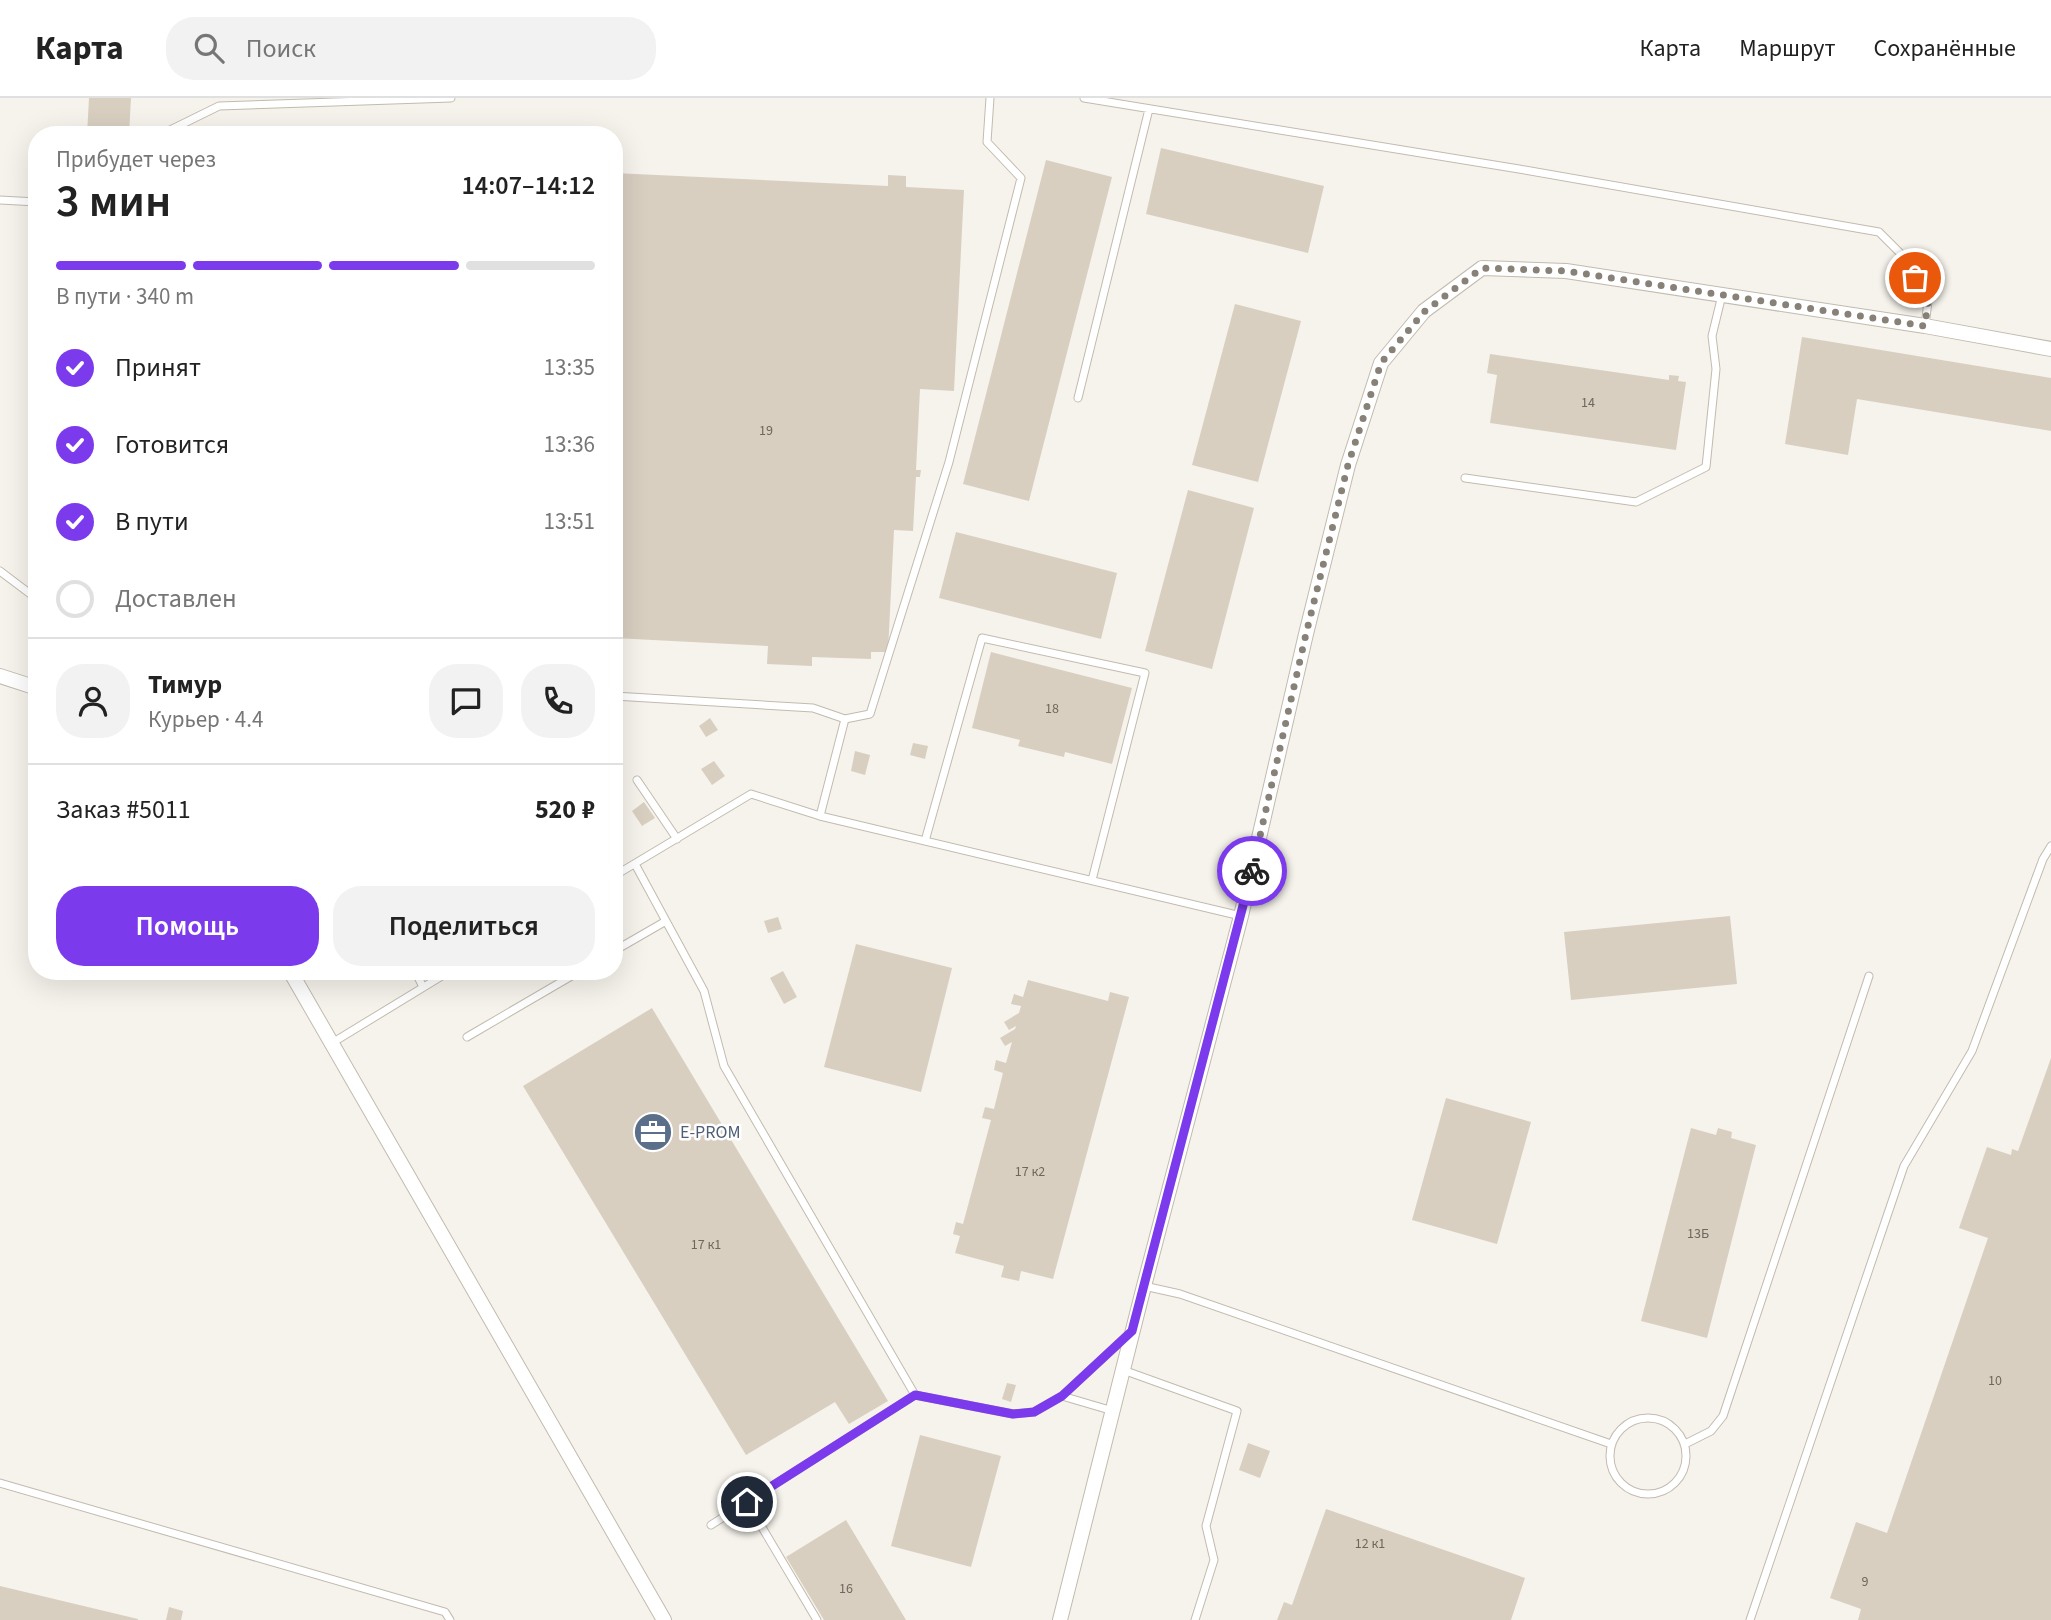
<!DOCTYPE html>
<html lang="ru">
<head>
<meta charset="utf-8">
<style>
	:root { --surface:#fff; --page:#f2f2f2; --text:#222; --muted:#767676; --line:#e0e0e0; --accent:#7c3aed }
	body { margin:0; font-family:"Source Sans 3",sans-serif; background:var(--page); color:var(--text); height:100vh; display:flex; flex-direction:column; font-size:26px; white-space:nowrap }
	* { box-sizing:border-box; margin:0 }
	p { font-size:23px; color:var(--muted) }
	.icon { flex:none; width:38px; height:38px; fill:none; stroke:currentColor; stroke-width:2; stroke-linecap:round; stroke-linejoin:round }
	.map { position:relative; flex:1; overflow:hidden }
	.sheet { position:absolute; left:28px; top:28px; width:595px; height:854px; display:flex; flex-direction:column; background:var(--surface); border-radius:28px; box-shadow:0 7px 28px #0002 }
	.sheet>* { flex:none }
	.pin { position:absolute; display:grid; place-items:center; width:60px; height:60px; color:#fff; margin:-30px; border:4px solid #fff; border-radius:50%; box-shadow:0 2px 7px #0007 }
	.courier { position:absolute; display:grid; place-items:center; width:70px; height:70px; margin:-35px; border:5px solid #7c3aed; border-radius:50%; background:#fff; color:#222; box-shadow:0 2px 9px #0007 }
	.overview em { font-style:normal; font-weight:600 }
	.overview div { display:flex; flex-direction:column-reverse }
	.overview { display:flex; align-items:center; justify-content:space-between; height:119px; padding:0 28px }
	h1 { font-size:46px; font-weight:600; line-height:52px }
	.bar { display:grid; grid-template-columns:repeat(4,1fr); gap:10px 7px; align-content:center; height:84px; padding:0 28px }
	.bar i { height:9px; border-radius:5px; background:var(--line) }
	.bar .current { background:var(--accent) }
	.bar p { grid-column:span 4 }
	.line { display:flex; align-items:center; gap:18px; padding:0 28px; border-top:2px solid var(--line) }
	.line div { flex:1 }
	.round { display:grid; place-items:center; flex:none; width:74px; height:74px; border-radius:28px; background:var(--page) }
	ol { padding:0 28px; list-style:none }
	li { display:flex; align-items:center; gap:21px; height:77px }
	li p { margin-inline-start:auto }
	li .icon { padding:7px; border-radius:50%; background:var(--accent); color:#fff; stroke-width:4 }
	li:last-child { color:var(--muted) }
	li i { width:38px; height:38px; border:4px solid var(--line); border-radius:50% }
	.primary-button { display:flex; gap:14px; margin-top:auto; padding:14px 28px }
	.primary-button a { flex:1; height:80px; border-radius:28px; background:var(--accent); color:#fff; font-size:28px; font-weight:600; line-height:80px; text-align:center }
	.primary-button a+a { background:var(--page); color:var(--text) }
	header { display:flex; align-items:center; gap:42px; box-sizing:border-box; height:98px; padding:0 35px; background:var(--surface); border-bottom:2px solid var(--line) }
	header strong { font-size:33px }
	nav { display:flex; gap:38px; margin-inline-start:auto; font-size:24px }
	.search { width:490px; height:63px; background:var(--page); display:flex; align-items:center; gap:18px; box-sizing:border-box; padding:0 24px; border-radius:28px; color:var(--muted); font-size:26px }
	.map>svg:first-child { display:block }
	.building { fill:#d8cfc1 }
	.lines { fill:none; stroke-linecap:round; stroke-linejoin:round }
	.lane-casing { stroke:#c2bbae; stroke-width:9 }
	.street-casing { stroke:#c2bbae; stroke-width:16 }
	.lane { stroke:#fff; stroke-width:7 }
	.street { stroke:#fff; stroke-width:14 }
	.done { stroke:#878178; stroke-width:7; stroke-dasharray:0 12.6 }
	.route { stroke:#7c3aed; stroke-width:9 }
	.labels { text-anchor:middle; stroke-width:5; stroke-linejoin:round; paint-order:stroke }
	.number-label { font-size:14px; fill:#6e675b }
	.service-label { font-size:18px; fill:#4e5e75; stroke:#fff; text-anchor:start }
</style>
</head>
<body>
<header>
<strong>Карта</strong>
<div class="search"><svg class="icon" aria-label="search" viewBox="0 0 24 24"><circle cx="10" cy="10" r="6"/><path d="M15 15l6 6"/></svg>Поиск</div>
<nav><a>Карта</a><a>Маршрут</a><a>Сохранённые</a></nav>
</header>
<div class="map">
<svg width="2051" height="1522" viewBox="0 0 2051 1522">
	<rect width="100%" height="100%" fill="#f6f3ec"/>
	<path class="building" d="M 89,0 L 131,0 L 129,37 L 87,37 Z
		M 1161,50 L 1324,88 L 1308,155 L 1146,116 Z
		M 1046,62 L 1112,79 L 1029,403 L 963,386 Z
		M 614,75 L 888,88 L 888,77 L 906,78 L 906,89 L 964,92 L 954,293 L 920,291 L 916,372 L 921,372 L 920,379 L 916,379 L 913,433 L 894,432 L 888,554 L 871,554 L 871,561 L 812,559 L 812,568 L 767,566 L 768,548 L 614,540 Z
		M 1235,206 L 1301,223 L 1258,384 L 1192,367 Z
		M 1802,239 L 2051,280 L 2051,333 L 1857,301 L 1848,357 L 1785,346 Z
		M 1490,256 L 1669,282 L 1669,277 L 1679,278 L 1678,283 L 1686,284 L 1676,352 L 1490,325 L 1497,277 L 1487,275 Z
		M 1188,392 L 1254,410 L 1212,571 L 1145,553 Z
		M 956,434 L 1117,475 L 1101,541 L 939,500 Z
		M 991,554 L 1132,590 L 1112,666 L 1065,654 L 1064,659 L 1018,648 L 1020,642 L 972,630 Z
		M 710,620 L 718,632 L 706,639 L 699,628 Z
		M 913,645 L 928,648 L 925,661 L 910,657 Z
		M 855,653 L 870,657 L 865,677 L 851,673 Z
		M 714,663 L 725,678 L 712,687 L 701,671 Z
		M 644,704 L 655,720 L 642,728 L 632,713 Z
		M 1730,818 L 1737,886 L 1571,902 L 1564,834 Z
		M 778,819 L 782,831 L 768,835 L 764,823 Z
		M 856,846 L 952,870 L 921,994 L 824,969 Z
		M 783,873 L 797,899 L 784,906 L 770,880 Z
		M 1028,882 L 1108,903 L 1110,894 L 1129,899 L 1053,1181 L 1021,1173 L 1019,1183 L 1001,1179 L 1004,1168 L 955,1155 L 960,1138 L 953,1136 L 956,1124 L 963,1126 L 991,1022 L 982,1020 L 985,1009 L 994,1011 L 1003,975 L 994,972 L 996,962 L 1006,965 L 1012,944 L 1005,948 L 1000,940 L 1015,931 L 1016,928 L 1009,932 L 1004,924 L 1019,915 L 1021,908 L 1011,906 L 1014,896 L 1023,899 Z
		M 652,910 L 888,1303 L 849,1326 L 835,1304 L 746,1357 L 523,988 Z
		M 2051,960 L 2051,1522 L 1858,1522 L 1861,1511 L 1830,1500 L 1856,1424 L 1887,1435 L 1988,1140 L 1959,1130 L 1987,1049 L 2011,1057 L 2012,1051 L 2018,1053 Z
		M 1446,1000 L 1531,1024 L 1497,1146 L 1412,1122 Z
		M 1691,1030 L 1716,1037 L 1718,1030 L 1732,1034 L 1731,1040 L 1756,1047 L 1707,1240 L 1641,1223 Z
		M 1007,1285 L 1016,1287 L 1011,1304 L 1002,1301 Z
		M 920,1337 L 1001,1358 L 971,1469 L 891,1448 Z
		M 1248,1345 L 1270,1353 L 1260,1380 L 1239,1372 Z
		M 1326,1411 L 1525,1480 L 1511,1522 L 1277,1522 L 1284,1504 L 1292,1507 Z
		M 846,1422 L 906,1522 L 824,1522 L 786,1459 Z
		M 0,1488 L 138,1521 L 138,1522 L 0,1522 Z
		M 169,1509 L 183,1513 L 181,1522 L 166,1522 Z"/>
	<g class="lines">
		<g class="lane-casing">
			<path id="lane" d="M 1084,0 L 1519,71 L 1879,134 L 1902,157 L 1928,203 L 1925,228
				M 160,37 L 219,8 L 451,0
				M 0,102 L 37,104
				M 1078,300 L 1149,11
				M 1465,380 L 1636,404 L 1706,369 L 1716,271 L 1712,238 L 1722,197
				M 0,473 L 37,501
				M 614,598 L 813,610 L 845,621 L 870,616 L 949,364 L 1021,80 L 987,44 L 990,0
				M 637,682 L 677,741
				M 820,718 L 845,621
				M 925,743 L 982,540 L 1145,575 L 1092,782
				M 635,766 L 704,893 L 724,968 L 915,1297
				M 614,778 L 751,696 L 820,718 L 1241,818
				M 614,853 L 666,823
				M 415,873 L 423,889
				M 467,939 L 580,873
				M 332,945 L 450,873
				M 1144,1188 L 1180,1196 L 1611,1346
				M 1123,1272 L 1237,1313 L 1206,1428 L 1214,1462 L 1195,1522
				M 1062,1298 L 1129,1236
				M1610 1358a38 38 0 1 1 76 0a38 38 0 1 1-76 0Z
				M 1685,1346 L 1711,1333 L 1723,1318 L 1869,878
				M 0,1385 L 445,1514 L 450,1522
				M 747,1404 L 817,1522
				M 711,1427 L 915,1297 L 1013,1316 L 1034,1314 L 1062,1298 L 1113,1313
				M 1750,1522 L 1904,1068 L 1972,953 L 2043,761 L 2051,748"/>
		</g>
		<g class="street-casing">
			<path id="street" d="M 0,578 L 37,590
				M 290,873 L 664,1522
				M 1060,1522 L 1144,1188 L 1241,818 L 1306,536 L 1348,367 L 1381,265 L 1424,213 L 1482,170 L 1566,173 L 1925,228 L 2051,251"/>
		</g>
		<use href="#lane" class="lane"/>
		<use href="#street" class="street"/>
	</g>
	<g class="lines">
		<path class="done" d="M 1252,773 L 1306,536 L 1348,367 L 1381,265 L 1424,214 L 1482,170 L 1566,173 L 1925,228 L 1928,203 L 1915,180"/>
		<path class="route" d="M 747,1404 L 915,1297 L 1013,1316 L 1034,1314 L 1062,1298 L 1132,1233 L 1252,773"/>
	</g>
	<defs>
		<g id="office-disc" transform="scale(2.0125)"><circle r="9.5" fill="#5c6f8a" stroke="#fff"/><path d="M-6-3h4V-5.5h4V-3h4V5H-6ZM-1-4.5V-3h2v-1.5ZM-6 0V1H6V0Z" fill="#fff"/></g>
	</defs>
	<g fill-rule="evenodd">
		<use href="#office-disc" x="653" y="1034"/>
	</g>
	<g class="labels">
		<g class="number-label">
			<text x="1588" y="309">14</text>
			<text x="766" y="337">19</text>
			<text x="1052" y="615">18</text>
			<text x="1030" y="1078">17 к2</text>
			<text x="1698" y="1140">13Б</text>
			<text x="706" y="1151">17 к1</text>
			<text x="1995" y="1287">10</text>
			<text x="1370" y="1450">12 к1</text>
			<text x="1865" y="1488">9</text>
			<text x="846" y="1495">16</text>
		</g>
		<g class="service-label">
			<text x="680" y="1040">E-PROM</text>
		</g>
	</g>
</svg>
<div class="pin" style="left:1915px;top:180px;background:#ea580c"><svg class="icon" aria-label="bag" viewBox="0 0 24 24"><path d="M5 8h14l-1 12H6zM9 8a3 3 0 0 1 6 0"/></svg></div>
<div class="pin" style="left:747px;top:1404px;background:#1f2937"><svg class="icon" aria-label="home" viewBox="0 0 24 24"><path d="M3 11l9-7 9 7M6 9v11h12V9"/></svg></div>
<div class="courier" style="left:1252px;top:773px"><svg class="icon" aria-label="bike" viewBox="0 0 24 24"><circle cx="6" cy="16" r="4"/><circle cx="18" cy="16" r="4"/><path d="M6 16l4-8h5l3 8M10 8l3 8H6M13 5h3"/></svg></div>
<section class="sheet">
<div class="overview"><div><h1>3 мин</h1><p>Прибудет через</p></div><em>14:07–14:12</em></div>
<div class="bar"><i class="current"></i><i class="current"></i><i class="current"></i><i></i><p>В пути · 340 m</p></div>
<ol>
<li><svg class="icon" aria-label="check" viewBox="0 0 24 24"><path d="M5 12l5 5 9-10"/></svg>Принят<p>13:35</p></li>
<li><svg class="icon" aria-label="check" viewBox="0 0 24 24"><path d="M5 12l5 5 9-10"/></svg>Готовится<p>13:36</p></li>
<li><svg class="icon" aria-label="check" viewBox="0 0 24 24"><path d="M5 12l5 5 9-10"/></svg>В пути<p>13:51</p></li>
<li><i></i>Доставлен</li>
</ol>
<div class="line" style="height:126px"><a class="round"><svg class="icon" aria-label="person" viewBox="0 0 24 24"><circle cx="12" cy="8" r="4"/><path d="M4 21q1-7 8-7t8 7"/></svg></a><div><b>Тимур</b><p>Курьер · 4.4</p></div><a class="round"><svg class="icon" aria-label="chat" viewBox="0 0 24 24"><path d="M4 5h16v11H9l-5 4z"/></svg></a><a class="round"><svg class="icon" aria-label="phone" viewBox="0 0 24 24"><path d="M5 4h4l2 5-3 2q2 4 5 5l2-3 5 2v4C11 20 4 13 5 4z"/></svg></a></div>
<div class="line" style="height:91px"><div>Заказ #5011</div><b>520 ₽</b></div>
<div class="primary-button"><a>Помощь</a><a>Поделиться</a></div>
</section>
</div>
</body>
</html>
